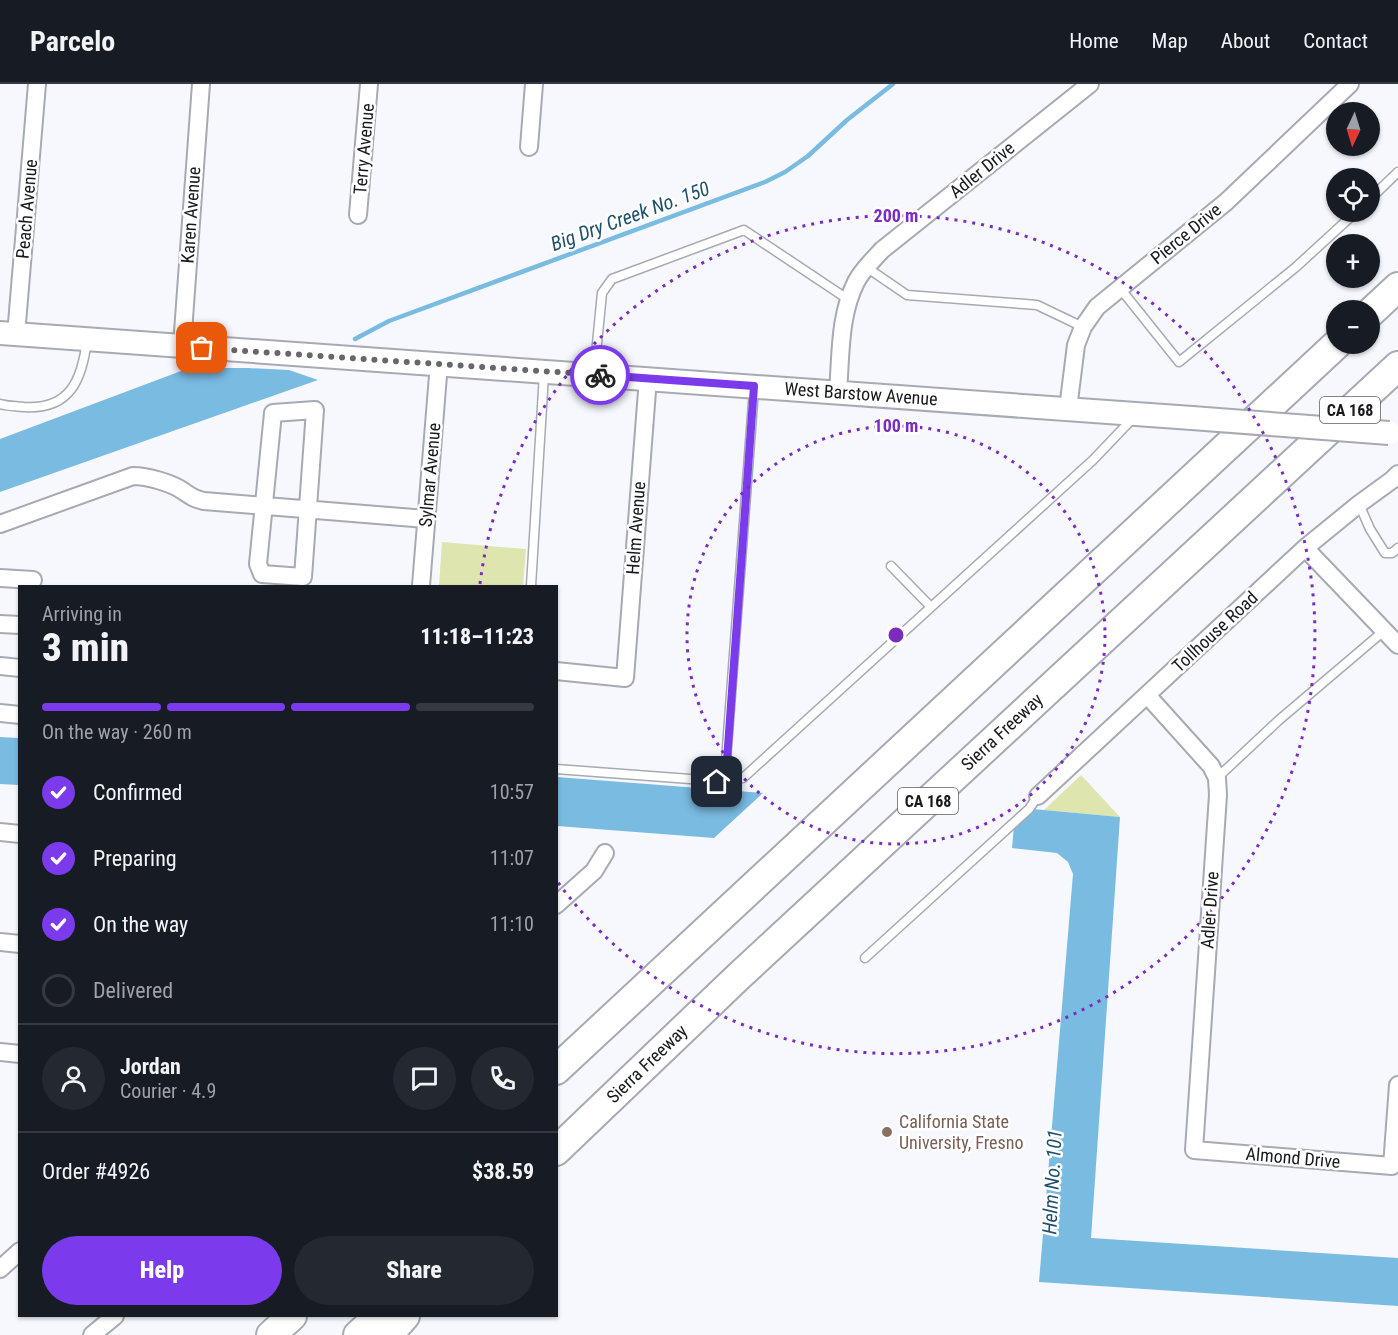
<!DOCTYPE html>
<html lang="en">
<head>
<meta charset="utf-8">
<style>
	:root { --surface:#171b24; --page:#242831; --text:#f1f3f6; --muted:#9ea1a6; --line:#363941; --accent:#7c3aed }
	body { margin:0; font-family:"Roboto Condensed",sans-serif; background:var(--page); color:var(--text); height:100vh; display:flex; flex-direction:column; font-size:22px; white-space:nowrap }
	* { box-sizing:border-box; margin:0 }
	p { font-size:20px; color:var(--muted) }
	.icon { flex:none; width:33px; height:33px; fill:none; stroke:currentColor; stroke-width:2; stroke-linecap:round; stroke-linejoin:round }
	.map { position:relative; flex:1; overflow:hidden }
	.panel { position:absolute; left:18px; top:501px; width:540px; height:732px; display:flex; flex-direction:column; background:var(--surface); border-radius:0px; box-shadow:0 2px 4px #0004 }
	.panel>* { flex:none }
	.needle { width:39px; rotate:184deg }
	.tools { position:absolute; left:1326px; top:18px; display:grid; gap:12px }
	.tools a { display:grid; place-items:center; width:54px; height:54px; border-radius:50%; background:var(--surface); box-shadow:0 2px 4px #0004; font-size:30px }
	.pin { position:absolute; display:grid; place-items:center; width:51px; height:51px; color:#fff; margin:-26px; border-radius:12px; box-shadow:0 3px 9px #0006 }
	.courier { position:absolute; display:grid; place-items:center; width:60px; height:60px; margin:-30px; border:4px solid #7c3aed; border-radius:50%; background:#fff; color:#222; box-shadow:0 2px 8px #0007 }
	.head em { font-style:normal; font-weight:800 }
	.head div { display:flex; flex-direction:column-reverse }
	.head { display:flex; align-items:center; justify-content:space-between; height:102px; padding:0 24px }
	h1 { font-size:39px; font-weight:800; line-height:45px }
	.bar { display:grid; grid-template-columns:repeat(4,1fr); gap:9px 6px; align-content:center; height:72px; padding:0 24px }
	.bar i { height:8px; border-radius:4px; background:var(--line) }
	.bar .current { background:var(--accent) }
	.bar p { grid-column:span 4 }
	.line { display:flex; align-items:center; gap:15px; padding:0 24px; border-top:2px solid var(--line) }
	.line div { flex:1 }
	.round { display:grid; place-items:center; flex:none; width:63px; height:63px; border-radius:32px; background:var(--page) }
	ol { padding:0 24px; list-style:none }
	li { display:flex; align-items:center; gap:18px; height:66px }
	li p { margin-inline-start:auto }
	li .icon { padding:6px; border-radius:50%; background:var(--accent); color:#fff; stroke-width:4 }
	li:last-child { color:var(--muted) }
	li i { width:33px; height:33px; border:3px solid var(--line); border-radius:50% }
	.cta { display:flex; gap:12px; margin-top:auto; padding:12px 24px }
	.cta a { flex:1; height:69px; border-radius:36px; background:var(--accent); color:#fff; font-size:24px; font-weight:800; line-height:69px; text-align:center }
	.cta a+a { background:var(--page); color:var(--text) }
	header { display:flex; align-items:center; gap:36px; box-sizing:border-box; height:84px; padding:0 30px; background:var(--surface); border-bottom:2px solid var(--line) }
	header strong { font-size:28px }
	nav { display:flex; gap:33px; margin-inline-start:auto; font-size:21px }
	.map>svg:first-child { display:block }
	.green { fill:#dfe5ae }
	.water { fill:#7abbe2 }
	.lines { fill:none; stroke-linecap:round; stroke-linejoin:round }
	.stream { stroke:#7abbe2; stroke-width:4.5 }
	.service-casing { stroke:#a6aab2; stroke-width:11 }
	.minor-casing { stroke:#a6aab2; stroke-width:20 }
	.secondary-casing { stroke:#a6aab2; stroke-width:26 }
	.motorway-casing { stroke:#a6aab2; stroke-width:32 }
	.service { stroke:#fff; stroke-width:8 }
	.minor { stroke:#fff; stroke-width:16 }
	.secondary { stroke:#fff; stroke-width:22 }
	.motorway { stroke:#fff; stroke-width:28 }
	.secondary-bridge-casing { stroke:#a6aab2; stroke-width:26; stroke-linecap:butt }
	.secondary-bridge { stroke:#fff; stroke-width:22 }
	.done { stroke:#66676b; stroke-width:6; stroke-dasharray:0 10.8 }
	.route { stroke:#7c3aed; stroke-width:8 }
	.ring { fill:none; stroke:#7b2cbf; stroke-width:3; stroke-dasharray:3 6 }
	.education-dot { fill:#8d6e63; stroke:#fff; stroke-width:2 }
	.labels { text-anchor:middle; stroke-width:5; stroke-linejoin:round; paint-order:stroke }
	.shield { fill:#fff; stroke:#5d5e60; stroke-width:1.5 }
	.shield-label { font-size:16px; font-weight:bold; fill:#18191c }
	.street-label { font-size:18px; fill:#18191c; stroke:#fff }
	.education-label { font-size:18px; fill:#785e54; stroke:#fff; text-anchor:start }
	.water-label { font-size:20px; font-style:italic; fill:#1e506b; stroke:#fff }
	.centre { fill:#7b2cbf; stroke:#fff; stroke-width:3 }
	.ring-label { font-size:18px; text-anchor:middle; font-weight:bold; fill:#7b2cbf; stroke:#fff; stroke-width:5; stroke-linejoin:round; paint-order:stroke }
</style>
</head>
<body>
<header>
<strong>Parcelo</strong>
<nav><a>Home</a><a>Map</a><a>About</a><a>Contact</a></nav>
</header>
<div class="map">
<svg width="1398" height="1251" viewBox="0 0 1398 1251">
	<rect width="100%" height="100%" fill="#f6f8fe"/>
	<path class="green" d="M 442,458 L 526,465 L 523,502 L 439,502 Z
		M 1081,691 L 1120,733 L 1044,726 Z"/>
	<path class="water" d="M 189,284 L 248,284 L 289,286 L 318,296 L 0,408 L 0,355 Z
		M 0,653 L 19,654 L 19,701 L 0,700 Z
		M 557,693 L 763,709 L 714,754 L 557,742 Z
		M 1022,724 L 1120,733 L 1091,1154 L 1398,1174 L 1398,1222 L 1039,1198 L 1073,790 L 1068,778 L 1057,769 L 1012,764 L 1015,731 Z"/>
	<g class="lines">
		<path class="stream" d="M 355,255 L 389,237 L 765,98 L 785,88 L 808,72 L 847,36 L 893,0"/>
		<g class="service-casing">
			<path id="service" d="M 1370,115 L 1398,88
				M 866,183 L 907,211 L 1037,221 L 1083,243
				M 1119,203 L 1179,278 L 1296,183 L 1356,128
				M 594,290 L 602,209 L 612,195 L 744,146 L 849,216
				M 0,320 C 7,322 16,322 24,323 C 70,326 82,296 87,256
				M 1359,420 L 1370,445 L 1385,469 L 1392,469 L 1398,464
				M 891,482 L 931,523
				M 531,502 L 544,290
				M 556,685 L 717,697 L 725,690 L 754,305
				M 743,694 L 1093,376 L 1135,332
				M 1217,694 L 1279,636 L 1385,546
				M 865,874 L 1029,725 L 1038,712"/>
		</g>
		<g class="minor-casing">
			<path id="minor" d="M 529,63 L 534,0
				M 358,131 L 369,0
				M 16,251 L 37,0
				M 182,262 L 201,0
				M 838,307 C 841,271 839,232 856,198 C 862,186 873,176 882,166 L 1090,0
				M 1068,325 L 1076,261 L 1083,243 L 1097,223 L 1226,118 L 1350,0
				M 315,326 L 303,493 L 262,490 L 258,480 L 273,329 Z
				M 0,440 L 133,392 C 147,392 172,399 183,407 C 192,413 193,414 204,417 L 426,435
				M 1305,464 L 1398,561
				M 0,494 L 33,496
				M 421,502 L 439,279
				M 0,540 L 20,541
				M 0,582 L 20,584
				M 556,587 L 625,594 L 648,294
				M 1147,611 L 1211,682 L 1217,694 L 1218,711 L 1194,1066 L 1392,1082 L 1398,1001
				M 0,629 L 20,631
				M 1038,712 L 1305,464 L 1359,420 L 1392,396 L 1398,390
				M 0,748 L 20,750
				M 556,821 L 594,787 L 605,769
				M 0,858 L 20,860
				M 0,968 L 20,970
				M 0,1185 L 20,1167
				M 92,1251 L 115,1232"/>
		</g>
		<g class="secondary-casing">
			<path id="secondary" d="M 0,249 L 1192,334"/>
		</g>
		<g class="motorway-casing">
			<path id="motorway" d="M 1370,229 L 1398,203
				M 556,986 L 1337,260
				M 556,1067 L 738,893 L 1398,282
				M 271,1251 L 292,1232
				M 358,1251 L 379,1232
				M 388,1251 L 405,1232"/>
		</g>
		<use href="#service" class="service"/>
		<use href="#minor" class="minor"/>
		<use href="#secondary" class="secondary"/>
		<use href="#motorway" class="motorway"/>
		<g class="secondary-bridge-casing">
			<path id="secondary-bridge" d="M 1192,334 L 1389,349"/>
		</g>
		<use href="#secondary-bridge" class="secondary-bridge"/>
	</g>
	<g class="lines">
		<path class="done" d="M 202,264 L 600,291"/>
		<path class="route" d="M 600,291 L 754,302 L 726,690 L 717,698"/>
	</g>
	<g class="ring">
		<circle cx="896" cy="551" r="209"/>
		<path d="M480 500A419 419 0 1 1 557 797"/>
	</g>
	<circle class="education-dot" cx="887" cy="1048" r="6"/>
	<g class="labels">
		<g class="shield">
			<rect x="1320" y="313" width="60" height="26" rx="4.5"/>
			<rect x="898" y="704" width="60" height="26" rx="4.5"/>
		</g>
		<g class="shield-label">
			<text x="1350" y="332">CA 168</text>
			<text x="928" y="723">CA 168</text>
		</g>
		<g class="street-label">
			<text transform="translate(364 65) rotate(-85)" y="6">Terry Avenue</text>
			<text transform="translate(982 86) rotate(-39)" y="6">Adler Drive</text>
			<text transform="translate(27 125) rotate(-85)" y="6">Peach Avenue</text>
			<text transform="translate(191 131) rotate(-86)" y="6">Karen Avenue</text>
			<text transform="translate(1186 150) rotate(-39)" y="6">Pierce Drive</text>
			<text transform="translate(861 310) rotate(4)" y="6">West Barstow Avenue</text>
			<text transform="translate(430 391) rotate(-85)" y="6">Sylmar Avenue</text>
			<text transform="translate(636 444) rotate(-86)" y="6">Helm Avenue</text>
			<text transform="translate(1215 548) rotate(-43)" y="6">Tollhouse Road</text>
			<text transform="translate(1002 648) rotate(-43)" y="6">Sierra Freeway</text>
			<text transform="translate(1210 826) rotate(-86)" y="6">Adler Drive</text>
			<text transform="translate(647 980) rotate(-44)" y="6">Sierra Freeway</text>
			<text transform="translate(1293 1074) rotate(5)" y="6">Almond Drive</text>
		</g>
		<g class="education-label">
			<text x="899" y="1044">California State<tspan x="899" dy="21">University, Fresno</tspan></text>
		</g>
		<g class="water-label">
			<text transform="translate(630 132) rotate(-20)" y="7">Big Dry Creek No. 150</text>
			<text transform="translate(1052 1098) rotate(-87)" y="7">Helm No. 101</text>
		</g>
	</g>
	<circle cx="896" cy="551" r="9" class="centre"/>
	<g class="ring-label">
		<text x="896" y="138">200 m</text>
		<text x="896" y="348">100 m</text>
	</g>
</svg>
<div class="tools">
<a><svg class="needle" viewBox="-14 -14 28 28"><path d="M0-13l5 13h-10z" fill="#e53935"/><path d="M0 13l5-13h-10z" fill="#9ea1a6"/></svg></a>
<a><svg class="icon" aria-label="locate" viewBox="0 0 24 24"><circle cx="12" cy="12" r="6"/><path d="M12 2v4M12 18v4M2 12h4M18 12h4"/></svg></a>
<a>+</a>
<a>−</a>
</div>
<div class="pin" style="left:202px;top:264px;background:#ea580c"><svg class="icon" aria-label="bag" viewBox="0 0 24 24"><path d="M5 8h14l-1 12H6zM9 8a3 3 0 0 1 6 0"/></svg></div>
<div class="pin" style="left:717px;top:698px;background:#1f2937"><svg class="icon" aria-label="home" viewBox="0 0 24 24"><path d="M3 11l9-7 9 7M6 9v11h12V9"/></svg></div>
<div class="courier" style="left:600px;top:291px"><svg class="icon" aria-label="bike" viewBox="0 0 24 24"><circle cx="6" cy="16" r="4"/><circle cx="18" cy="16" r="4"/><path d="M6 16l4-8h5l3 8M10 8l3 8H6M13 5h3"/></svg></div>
<section class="panel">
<div class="head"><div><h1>3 min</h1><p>Arriving in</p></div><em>11:18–11:23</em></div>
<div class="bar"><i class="current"></i><i class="current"></i><i class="current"></i><i></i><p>On the way · 260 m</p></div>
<ol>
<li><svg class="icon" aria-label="check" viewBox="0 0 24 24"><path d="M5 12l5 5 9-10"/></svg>Confirmed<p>10:57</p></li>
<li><svg class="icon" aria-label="check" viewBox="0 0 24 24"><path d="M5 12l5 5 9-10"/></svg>Preparing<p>11:07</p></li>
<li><svg class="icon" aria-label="check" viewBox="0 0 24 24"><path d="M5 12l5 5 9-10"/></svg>On the way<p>11:10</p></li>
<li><i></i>Delivered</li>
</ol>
<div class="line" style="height:108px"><a class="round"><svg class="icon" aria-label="person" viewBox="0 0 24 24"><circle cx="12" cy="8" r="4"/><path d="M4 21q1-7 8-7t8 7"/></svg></a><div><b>Jordan</b><p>Courier · 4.9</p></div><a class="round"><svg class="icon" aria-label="chat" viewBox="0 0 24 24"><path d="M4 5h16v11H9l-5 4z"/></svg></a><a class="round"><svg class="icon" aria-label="phone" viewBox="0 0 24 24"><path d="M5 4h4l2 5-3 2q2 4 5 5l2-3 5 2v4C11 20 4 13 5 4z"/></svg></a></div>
<div class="line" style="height:78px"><div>Order #4926</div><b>$38.59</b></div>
<div class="cta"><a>Help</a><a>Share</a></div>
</section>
</div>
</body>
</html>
